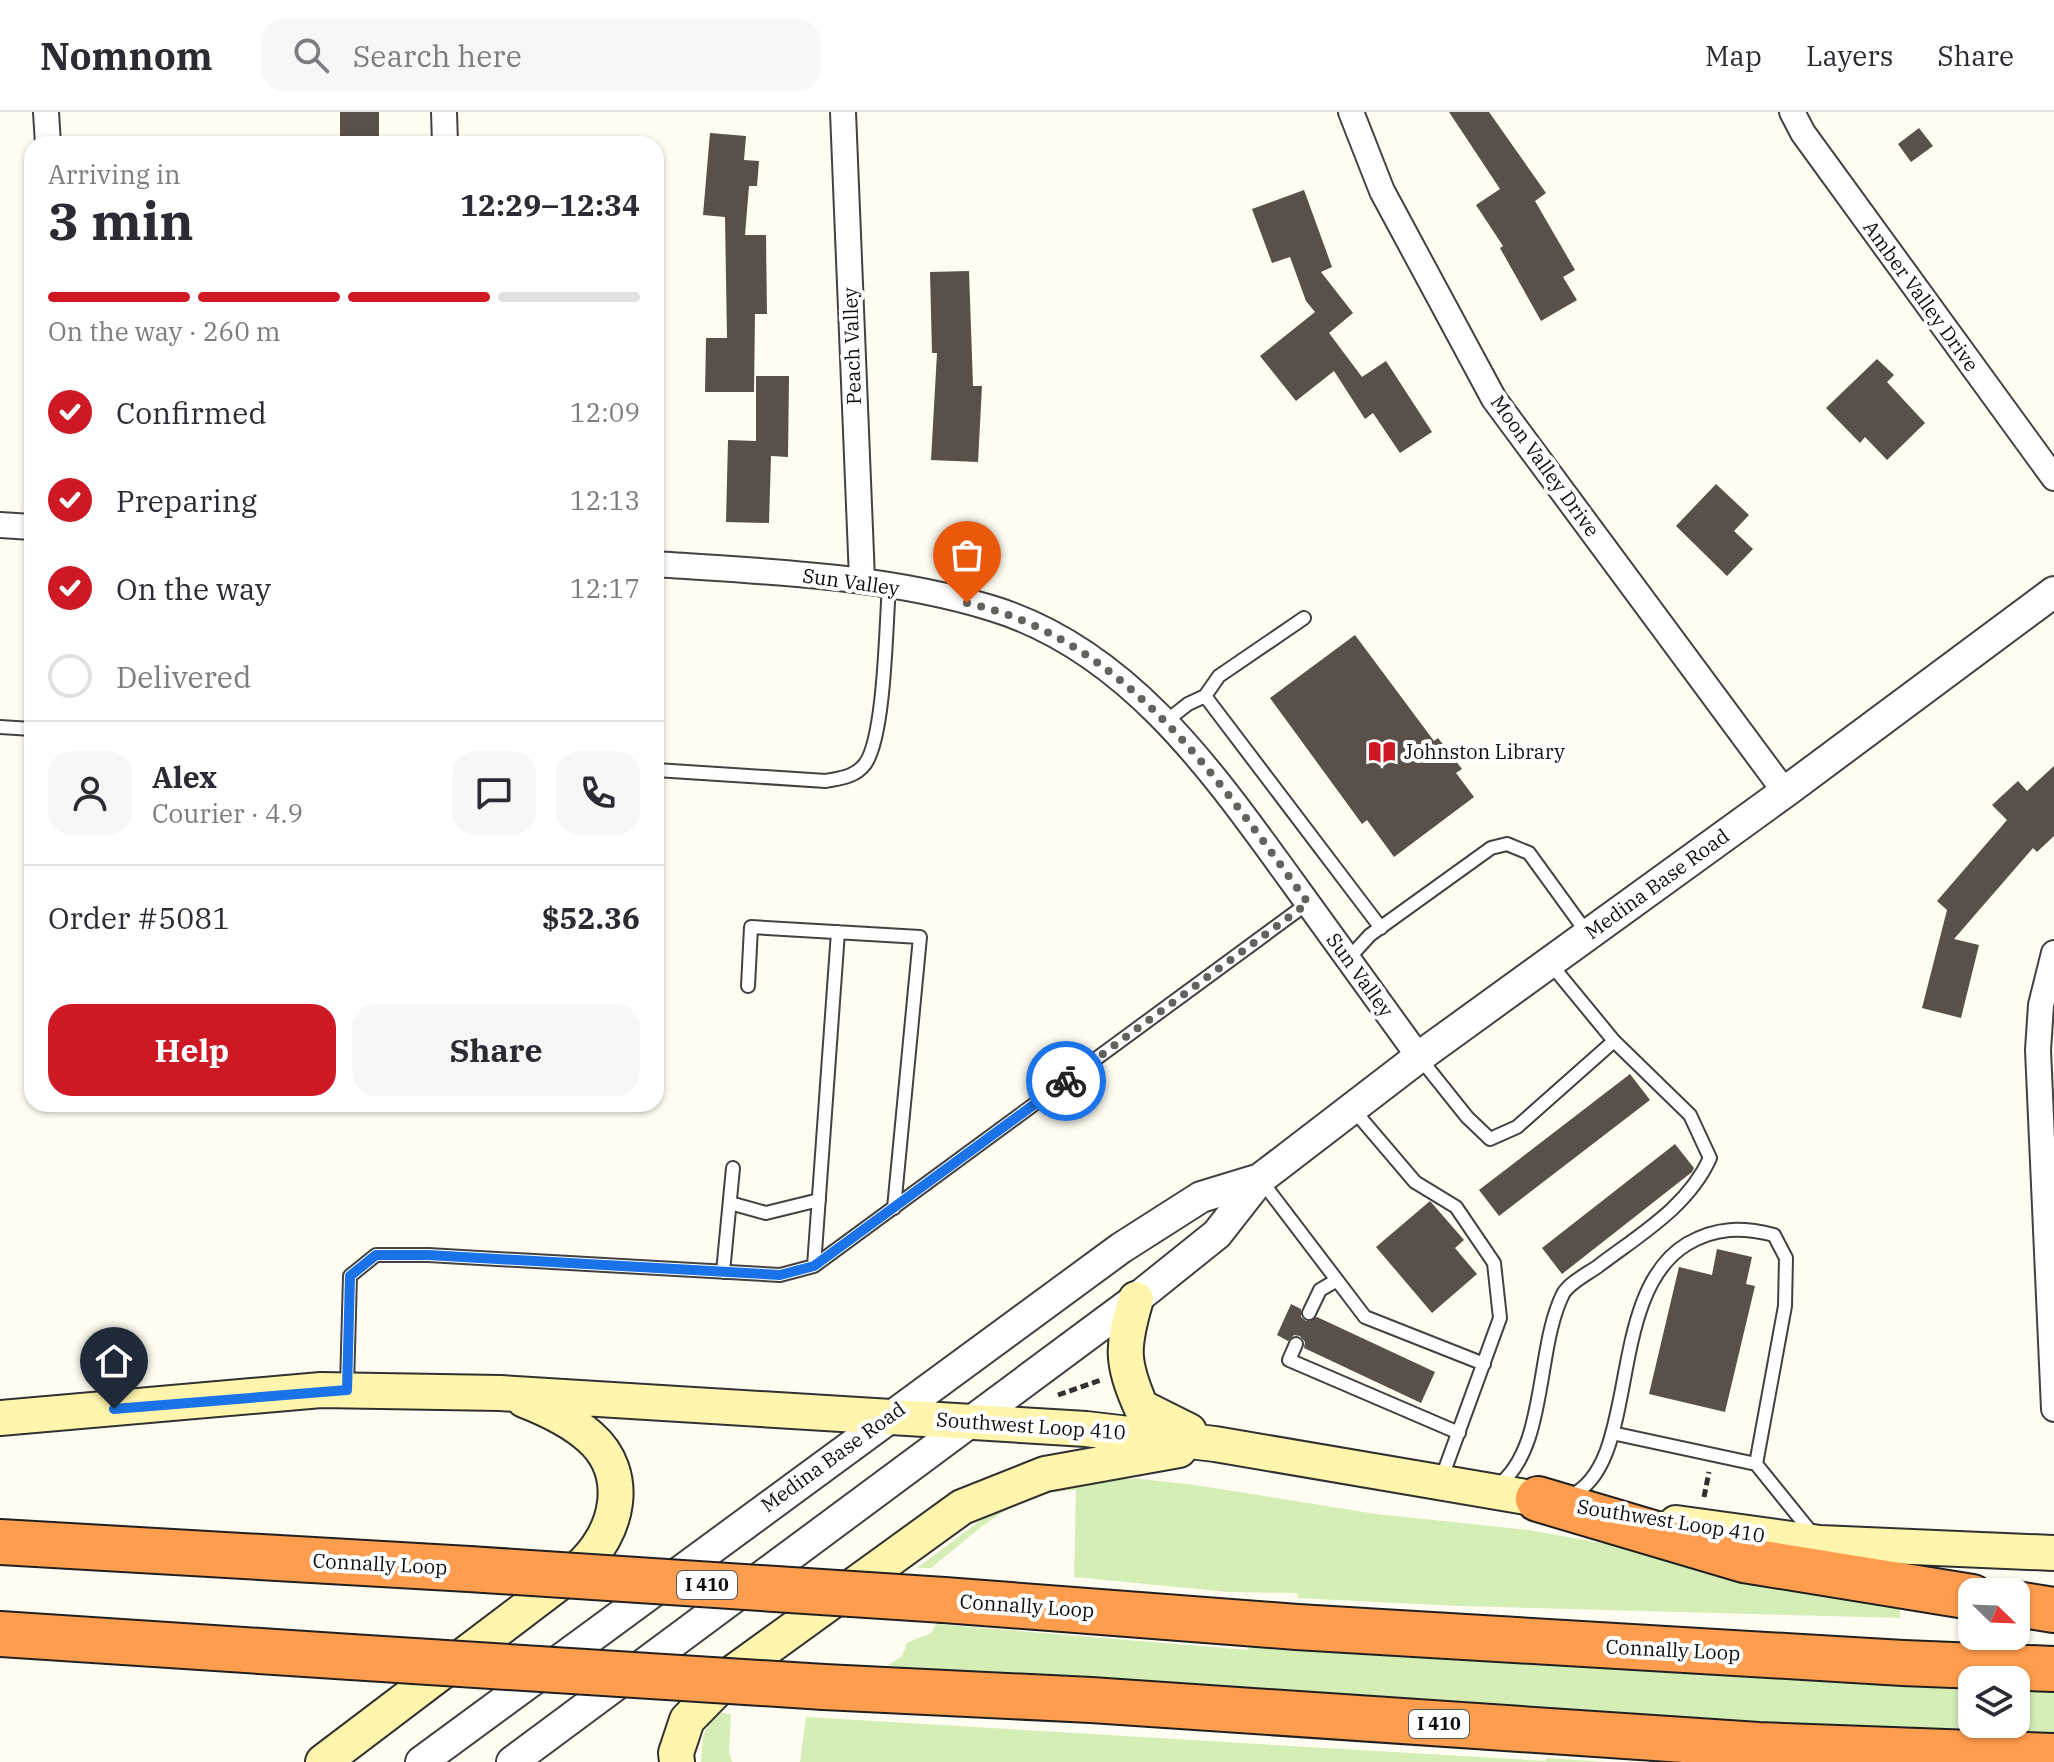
<!DOCTYPE html>
<html lang="en">
<head>
<meta charset="utf-8">
<style>
	:root { --surface:#fff; --page:#f7f7f7; --text:#2b2b33; --muted:#7c7c81; --line:#e1e1e2; --accent:#ce1824 }
	body { margin:0; font-family:"IBM Plex Serif",serif; background:var(--page); color:var(--text); height:100vh; display:flex; flex-direction:column; font-size:30px; white-space:nowrap }
	* { box-sizing:border-box; margin:0 }
	p { font-size:26px; color:var(--muted) }
	.icon { flex:none; width:44px; height:44px; fill:none; stroke:currentColor; stroke-width:2; stroke-linecap:round; stroke-linejoin:round }
	.map { position:relative; flex:1; overflow:hidden }
	.details { position:absolute; left:24px; top:24px; width:640px; height:976px; display:flex; flex-direction:column; background:var(--surface); border-radius:24px; box-shadow:0 2px 6px #0004 }
	.details>* { flex:none }
	.needle { width:52px; rotate:113deg }
	.controls { position:absolute; left:1958px; top:1466px; display:grid; gap:16px }
	.controls a { display:grid; place-items:center; width:72px; height:72px; border-radius:16px; background:var(--surface); box-shadow:0 2px 6px #0004; font-size:40px }
	.pin { position:absolute; display:grid; place-items:center; width:68px; height:68px; color:#fff; margin:-82px -34px; border-radius:50% 50% 50% 0; rotate:-45deg; box-shadow:0 0 8px #0007 }
	.pin .icon { rotate:45deg }
	.courier { position:absolute; display:grid; place-items:center; width:80px; height:80px; margin:-40px; border:6px solid #1a73e8; border-radius:50%; background:#fff; color:#222; box-shadow:0 2px 10px #0007 }
	.summary em { font-style:normal; font-weight:800 }
	.summary div { display:flex; flex-direction:column-reverse }
	.summary { display:flex; align-items:center; justify-content:space-between; height:136px; padding:0 24px }
	h1 { font-size:52px; font-weight:800; line-height:60px }
	.bar { display:grid; grid-template-columns:repeat(4,1fr); gap:12px 8px; align-content:center; height:96px; padding:0 24px }
	.bar i { height:10px; border-radius:6px; background:var(--line) }
	.bar .active { background:var(--accent) }
	.bar p { grid-column:span 4 }
	.line { display:flex; align-items:center; gap:20px; padding:0 24px; border-top:2px solid var(--line) }
	.line div { flex:1 }
	.round { display:grid; place-items:center; flex:none; width:84px; height:84px; border-radius:24px; background:var(--page) }
	ol { padding:0 24px; list-style:none }
	li { display:flex; align-items:center; gap:24px; height:88px }
	li p { margin-inline-start:auto }
	li .icon { padding:8px; border-radius:50%; background:var(--accent); color:#fff; stroke-width:4 }
	li:last-child { color:var(--muted) }
	li i { width:44px; height:44px; border:4px solid var(--line); border-radius:50% }
	.button { display:flex; gap:16px; margin-top:auto; padding:16px 24px }
	.button a { flex:1; height:92px; border-radius:24px; background:var(--accent); color:#fff; font-size:32px; font-weight:800; line-height:92px; text-align:center }
	.button a+a { background:var(--page); color:var(--text) }
	header { display:flex; align-items:center; gap:48px; box-sizing:border-box; height:112px; padding:0 40px; background:var(--surface); border-bottom:2px solid var(--line) }
	header strong { font-size:38px }
	nav { display:flex; gap:44px; margin-inline-start:auto; font-size:28px }
	.search { width:560px; height:72px; background:var(--page); display:flex; align-items:center; gap:20px; box-sizing:border-box; padding:0 28px; border-radius:24px; color:var(--muted); font-size:30px }
	.map>svg:first-child { display:block }
	.green { fill:#d4eeb6 }
	.building { fill:#59504a }
	.lines { fill:none; stroke-linecap:round; stroke-linejoin:round }
	.service-casing { stroke:#424242; stroke-width:16 }
	.minor-casing { stroke:#424242; stroke-width:28 }
	.tertiary-casing { stroke:#424242; stroke-width:34 }
	.secondary-casing { stroke:#313131; stroke-width:38 }
	.motorway-casing { stroke:#202020; stroke-width:48 }
	.path { stroke:#313131; stroke-width:5; stroke-dasharray:8 4; stroke-linecap:butt }
	.service { stroke:#fff; stroke-width:12 }
	.minor { stroke:#fff; stroke-width:24 }
	.tertiary { stroke:#fff; stroke-width:30 }
	.secondary { stroke:#fff5ac; stroke-width:34 }
	.motorway { stroke:#ff9d4f; stroke-width:44 }
	.motorway-bridge-casing { stroke:#202020; stroke-width:48; stroke-linecap:butt }
	.motorway-bridge { stroke:#ff9d4f; stroke-width:44 }
	.done { stroke:#63625e; stroke-width:8; stroke-dasharray:0 14.4 }
	.route { stroke:#1a73e8; stroke-width:10 }
	.labels { text-anchor:middle; stroke-width:8; stroke-linejoin:round; paint-order:stroke }
	.shield { fill:#fff; stroke:#575757; stroke-width:2 }
	.shield-label { font-size:18px; font-weight:bold; fill:#0f0f0f }
	.street-label { font-size:20px; fill:#0f0f0f; stroke:#fff }
	.poi-label { font-size:20px; fill:#0f0f0f; stroke:#fff; text-anchor:start }
</style>
</head>
<body>
<header>
<strong>Nomnom</strong>
<div class="search"><svg class="icon" aria-label="search" viewBox="0 0 24 24"><circle cx="10" cy="10" r="6"/><path d="M15 15l6 6"/></svg>Search here</div>
<nav><a>Map</a><a>Layers</a><a>Share</a></nav>
</header>
<div class="map">
<svg width="2054" height="1650" viewBox="0 0 2054 1650">
	<rect width="100%" height="100%" fill="#fffcf1"/>
	<path class="green" d="M 1086,1365 L 1141,1367 L 1195,1373 L 1376,1402 L 1529,1418 L 1900,1486 L 1900,1506 L 1458,1494 L 1298,1486 L 1297,1481 L 1228,1480 L 1074,1465 L 1076,1378 C 1012,1380 978,1419 931,1456 L 917,1456 L 1005,1390 Z
		M 936,1512 L 1248,1538 L 1251,1532 L 1972,1575 L 1972,1612 L 2016,1612 L 2016,1577 L 2054,1578 L 2054,1624 L 1853,1617 L 926,1560 L 921,1556 L 887,1554 L 902,1544 L 907,1531 L 931,1521 Z
		M 713,1600 L 731,1602 L 729,1639 L 732,1650 L 701,1650 L 703,1625 Z
		M 806,1605 L 1545,1649 L 1547,1646 L 1606,1650 L 800,1650 Z"/>
	<path class="building" d="M 340,0 L 379,0 L 379,32 L 340,32 Z
		M 1449,0 L 1489,0 L 1546,81 L 1535,89 L 1575,158 L 1563,165 L 1577,188 L 1541,209 L 1500,136 L 1503,134 L 1476,93 L 1500,77 Z
		M 1919,16 L 1933,34 L 1911,50 L 1898,32 Z
		M 710,21 L 746,24 L 744,48 L 759,49 L 757,74 L 749,74 L 745,123 L 766,123 L 767,202 L 755,202 L 754,280 L 705,280 L 706,226 L 727,226 L 725,105 L 703,103 Z
		M 1304,78 L 1332,155 L 1321,160 L 1353,201 L 1329,221 L 1362,265 L 1386,249 L 1432,320 L 1400,341 L 1373,301 L 1365,307 L 1334,259 L 1296,289 L 1260,244 L 1315,200 L 1306,189 L 1290,145 L 1272,151 L 1252,97 Z
		M 969,159 L 973,274 L 982,274 L 978,350 L 931,348 L 937,241 L 932,241 L 930,160 Z
		M 1877,247 L 1894,263 L 1887,270 L 1925,311 L 1887,348 L 1865,325 L 1860,331 L 1826,296 Z
		M 756,264 L 789,264 L 788,345 L 771,344 L 769,411 L 726,410 L 728,328 L 756,329 Z
		M 1716,372 L 1749,403 L 1734,419 L 1753,437 L 1727,464 L 1676,414 Z
		M 1355,523 L 1434,629 L 1438,626 L 1462,657 L 1456,661 L 1474,685 L 1394,745 L 1367,708 L 1362,712 L 1270,586 Z
		M 2054,654 L 2054,724 L 2037,740 L 2033,736 L 1954,827 L 1979,833 L 1961,906 L 1922,896 L 1947,798 L 1937,789 L 2007,708 L 1992,693 L 2018,669 L 2027,679 Z
		M 1630,962 L 1650,988 L 1499,1104 L 1479,1078 Z
		M 1675,1032 L 1694,1056 L 1692,1060 L 1562,1162 L 1542,1136 Z
		M 1430,1089 L 1464,1128 L 1455,1136 L 1477,1162 L 1432,1201 L 1376,1135 Z
		M 1717,1137 L 1752,1145 L 1746,1172 L 1755,1174 L 1725,1300 L 1649,1282 L 1679,1155 L 1712,1163 Z
		M 1291,1192 L 1301,1197 L 1301,1205 L 1306,1209 L 1317,1205 L 1435,1260 L 1421,1291 L 1304,1236 L 1305,1230 L 1300,1224 L 1294,1223 L 1288,1229 L 1277,1223 Z"/>
	<g class="lines">
		<g class="service-casing">
			<path id="service" d="M 1205,584 L 1381,816
				M 1165,610 L 1188,592 L 1205,584 L 1219,564 L 1304,506
				M 0,615 L 32,617
				M 656,658 L 826,669 C 841,666 855,665 865,652 C 885,625 886,511 889,474
				M 1348,847 L 1370,823 L 1491,736 L 1507,732 L 1529,741 L 1587,821
				M 748,874 L 751,815 L 920,825 L 894,1096
				M 1419,945 L 1467,1005 L 1490,1027 L 1517,1015 L 1614,929
				M 1352,996 L 1415,1070 L 1456,1095 L 1494,1151 L 1500,1206 L 1441,1368
				M 1260,1067 L 1365,1205 L 1484,1252
				M 730,1091 L 766,1101 L 819,1088
				M 814,1154 L 838,820
				M 723,1160 L 733,1056
				M 1309,1201 L 1320,1178 L 1337,1168
				M 1296,1232 L 1289,1248 L 1459,1321
				M 347,1275 L 350,1164 L 376,1143 L 428,1143 L 780,1163 L 814,1154 L 1308,791
				M 1612,1321 L 1756,1352 L 1815,1425
				M 1496,1375 C 1548,1338 1535,1238 1563,1182 C 1569,1171 1587,1162 1597,1155 C 1639,1123 1688,1095 1710,1046 L 1690,1003 L 1614,929 L 1549,850
				M 1570,1384 C 1642,1352 1604,1182 1687,1132 C 1716,1115 1742,1115 1774,1123 L 1786,1146 L 1785,1194 L 1756,1352"/>
		</g>
		<g class="minor-casing">
			<path id="minor" d="M 46,0 L 48,32
				M 444,0 L 445,32
				M 843,0 L 862,467
				M 1351,0 L 1382,79 L 1494,287 L 1785,680
				M 1792,0 L 1803,21 L 2054,366
				M 0,413 L 32,415
				M 656,452 C 769,460 883,463 991,496 C 1127,537 1212,659 1291,768 C 1333,827 1376,886 1419,945
				M 2054,841 L 2041,893 L 2038,938 L 2054,1297"/>
		</g>
		<g class="tertiary-casing">
			<path id="tertiary" d="M 421,1650 L 1121,1136 L 1201,1085 L 1260,1067
				M 512,1650 L 1136,1187 L 1217,1122 L 1260,1067 L 1419,945 L 1785,680 L 2054,480"/>
		</g>
		<g class="secondary-casing">
			<path id="secondary" d="M 1136,1187 C 1122,1235 1121,1249 1141,1295 L 1189,1319
				M 0,1306 L 321,1278 L 500,1281 L 1086,1317 L 1215,1332 L 1561,1391
				M 1676,1411 L 1820,1431 L 2054,1441
				M 323,1650 L 579,1456 C 618,1422 632,1362 590,1325 C 571,1308 547,1297 524,1288
				M 677,1650 L 676,1641 L 687,1608 L 734,1560 L 962,1395 L 1045,1362 L 1179,1338"/>
		</g>
		<g class="motorway-casing">
			<path id="motorway" d="M 1538,1387 L 1744,1448 L 1972,1485
				M 0,1430 L 469,1457
				M 944,1488 L 1297,1515 L 1903,1551 L 2054,1557
				M 2016,1492 L 2054,1498
				M 0,1522 L 351,1545
				M 824,1575 L 1091,1588 L 1758,1633 L 2054,1644"/>
		</g>
		<path class="path" d="M 1058,1283 L 1101,1268
			M 1704,1385 L 1709,1360"/>
		<use href="#service" class="service"/>
		<use href="#minor" class="minor"/>
		<use href="#tertiary" class="tertiary"/>
		<use href="#secondary" class="secondary"/>
		<use href="#motorway" class="motorway"/>
		<g class="motorway-bridge-casing">
			<path id="motorway-bridge" d="M 469,1457 L 944,1488
				M 351,1545 L 824,1575"/>
		</g>
		<use href="#motorway-bridge" class="motorway-bridge"/>
	</g>
	<g class="lines">
		<path class="done" d="M 967,491 C 1125,526 1219,668 1308,791 L 1066,969"/>
		<path class="route" d="M 114,1297 L 347,1278 L 350,1164 L 376,1143 L 428,1143 L 780,1163 L 814,1154 L 1066,969"/>
	</g>
	<defs>
		<g id="library-bare" transform="scale(2.16)"><path d="M-6-4Q-3-5.5-.7-3.5V5Q-3 3-6 4ZM6-4Q3-5.5 .7-3.5V5Q3 3 6 4Z" fill="#ce1824" stroke="#fff" stroke-width="2.5" paint-order="stroke"/></g>
	</defs>
	<g fill-rule="evenodd">
		<use href="#library-bare" x="1382" y="640"/>
	</g>
	<g class="labels">
		<g class="shield">
			<rect x="677" y="1459" width="60" height="28" rx="6"/>
			<rect x="1409" y="1598" width="60" height="28" rx="6"/>
		</g>
		<g class="shield-label">
			<text x="707" y="1479">I 410</text>
			<text x="1439" y="1618">I 410</text>
		</g>
		<g class="street-label">
			<text transform="translate(1921 184) rotate(54)" y="7">Amber Valley Drive</text>
			<text transform="translate(852 234) rotate(-92)" y="7">Peach Valley</text>
			<text transform="translate(1545 354) rotate(54)" y="7">Moon Valley Drive</text>
			<text transform="translate(851 470) rotate(8)" y="7">Sun Valley</text>
			<text transform="translate(1657 772) rotate(-36)" y="7">Medina Base Road</text>
			<text transform="translate(1360 863) rotate(54)" y="7">Sun Valley</text>
			<text transform="translate(1031 1314) rotate(4)" y="7">Southwest Loop 410</text>
			<text transform="translate(833 1345) rotate(-36)" y="7">Medina Base Road</text>
			<text transform="translate(1671 1409) rotate(9)" y="7">Southwest Loop 410</text>
			<text transform="translate(380 1452) rotate(3)" y="7">Connally Loop</text>
			<text transform="translate(1027 1494) rotate(4)" y="7">Connally Loop</text>
			<text transform="translate(1673 1538) rotate(3)" y="7">Connally Loop</text>
		</g>
		<g class="poi-label">
			<text x="1404" y="647">Johnston Library</text>
		</g>
	</g>
</svg>
<div class="controls">
<a><svg class="needle" viewBox="-14 -14 28 28"><path d="M0-13l5 13h-10z" fill="#e53935"/><path d="M0 13l5-13h-10z" fill="#7c7c81"/></svg></a>
<a><svg class="icon" aria-label="layers" viewBox="0 0 24 24"><path d="M12 4l9 5-9 5-9-5zM3 14l9 5 9-5"/></svg></a>
</div>
<div class="pin" style="left:967px;top:491px;background:#ea580c"><svg class="icon" aria-label="bag" viewBox="0 0 24 24"><path d="M5 8h14l-1 12H6zM9 8a3 3 0 0 1 6 0"/></svg></div>
<div class="pin" style="left:114px;top:1297px;background:#1f2937"><svg class="icon" aria-label="home" viewBox="0 0 24 24"><path d="M3 11l9-7 9 7M6 9v11h12V9"/></svg></div>
<div class="courier" style="left:1066px;top:969px"><svg class="icon" aria-label="bike" viewBox="0 0 24 24"><circle cx="6" cy="16" r="4"/><circle cx="18" cy="16" r="4"/><path d="M6 16l4-8h5l3 8M10 8l3 8H6M13 5h3"/></svg></div>
<section class="details">
<div class="summary"><div><h1>3 min</h1><p>Arriving in</p></div><em>12:29–12:34</em></div>
<div class="bar"><i class="active"></i><i class="active"></i><i class="active"></i><i></i><p>On the way · 260 m</p></div>
<ol>
<li><svg class="icon" aria-label="check" viewBox="0 0 24 24"><path d="M5 12l5 5 9-10"/></svg>Confirmed<p>12:09</p></li>
<li><svg class="icon" aria-label="check" viewBox="0 0 24 24"><path d="M5 12l5 5 9-10"/></svg>Preparing<p>12:13</p></li>
<li><svg class="icon" aria-label="check" viewBox="0 0 24 24"><path d="M5 12l5 5 9-10"/></svg>On the way<p>12:17</p></li>
<li><i></i>Delivered</li>
</ol>
<div class="line" style="height:144px"><a class="round"><svg class="icon" aria-label="person" viewBox="0 0 24 24"><circle cx="12" cy="8" r="4"/><path d="M4 21q1-7 8-7t8 7"/></svg></a><div><b>Alex</b><p>Courier · 4.9</p></div><a class="round"><svg class="icon" aria-label="chat" viewBox="0 0 24 24"><path d="M4 5h16v11H9l-5 4z"/></svg></a><a class="round"><svg class="icon" aria-label="phone" viewBox="0 0 24 24"><path d="M5 4h4l2 5-3 2q2 4 5 5l2-3 5 2v4C11 20 4 13 5 4z"/></svg></a></div>
<div class="line" style="height:104px"><div>Order #5081</div><b>$52.36</b></div>
<div class="button"><a>Help</a><a>Share</a></div>
</section>
</div>
</body>
</html>
